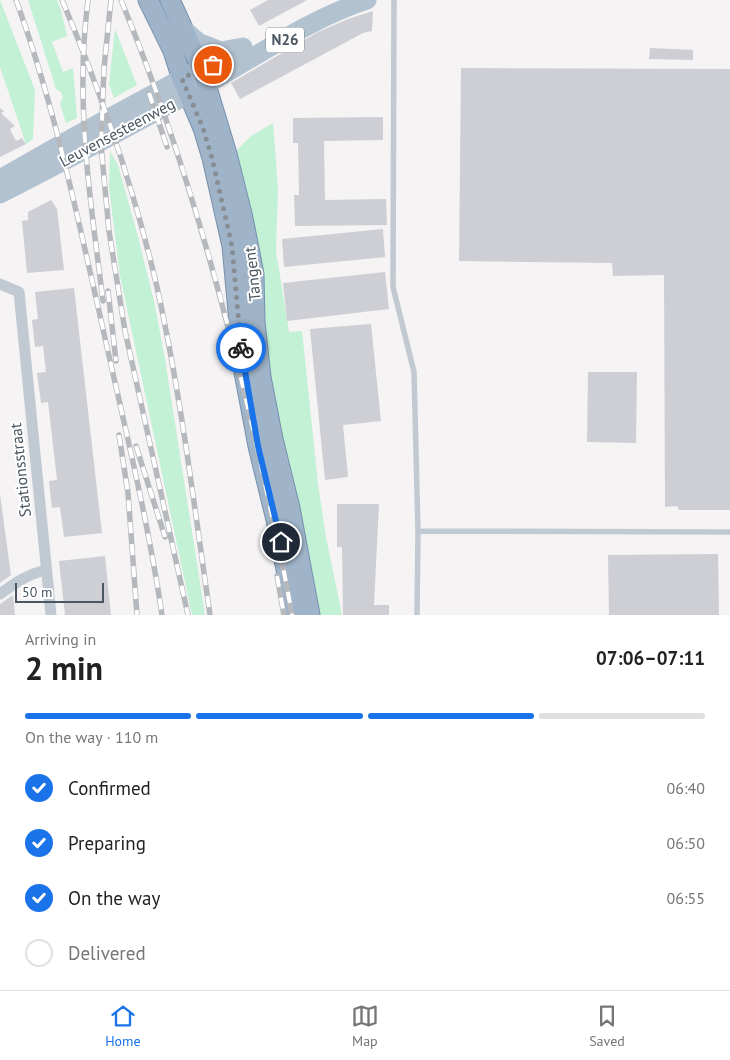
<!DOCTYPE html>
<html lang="en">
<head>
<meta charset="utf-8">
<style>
	:root { --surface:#fff; --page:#f2f2f2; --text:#222; --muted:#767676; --line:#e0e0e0; --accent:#1a73e8 }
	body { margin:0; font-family:"PT Sans",sans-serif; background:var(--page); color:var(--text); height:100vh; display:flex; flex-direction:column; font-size:19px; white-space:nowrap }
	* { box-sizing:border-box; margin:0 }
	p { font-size:16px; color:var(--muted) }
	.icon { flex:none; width:28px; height:28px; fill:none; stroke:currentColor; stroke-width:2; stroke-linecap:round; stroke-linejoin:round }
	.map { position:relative; height:615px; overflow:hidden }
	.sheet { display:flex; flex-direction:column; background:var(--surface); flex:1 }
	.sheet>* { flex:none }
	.scale { position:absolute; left:15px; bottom:12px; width:89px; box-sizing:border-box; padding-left:5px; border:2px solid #4a5661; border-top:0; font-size:14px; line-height:18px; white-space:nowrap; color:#4a5661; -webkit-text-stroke:4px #fff; paint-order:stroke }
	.pin { position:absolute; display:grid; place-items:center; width:42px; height:42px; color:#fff; margin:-21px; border:2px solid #fff; border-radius:50%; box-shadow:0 1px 5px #0007 }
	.courier { position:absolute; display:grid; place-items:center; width:50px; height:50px; margin:-25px; border:4px solid #1a73e8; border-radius:50%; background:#fff; color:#222; box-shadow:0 1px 6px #0007 }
	.summary em { font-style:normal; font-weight:600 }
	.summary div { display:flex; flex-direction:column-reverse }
	.summary { display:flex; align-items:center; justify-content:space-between; height:85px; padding:0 25px }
	h1 { font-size:32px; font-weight:600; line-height:38px }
	.bar { display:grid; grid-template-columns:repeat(4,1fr); gap:8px 5px; align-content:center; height:60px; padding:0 25px }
	.bar i { height:6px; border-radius:4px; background:var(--line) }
	.bar .active { background:var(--accent) }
	.bar p { grid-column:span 4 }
	ol { padding:0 25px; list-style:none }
	li { display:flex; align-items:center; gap:15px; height:55px }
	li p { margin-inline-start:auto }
	li .icon { padding:5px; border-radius:50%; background:var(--accent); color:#fff; stroke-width:4 }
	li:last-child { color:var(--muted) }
	li i { width:28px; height:28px; border:2px solid var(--line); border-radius:50% }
	.tab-bar { display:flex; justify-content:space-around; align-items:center; height:70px; border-top:1px solid var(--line); background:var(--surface); font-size:14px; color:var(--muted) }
	.tab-bar a { display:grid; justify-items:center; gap:2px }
	.tab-bar .active { color:var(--accent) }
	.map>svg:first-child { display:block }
	.green { fill:#c3f1d5 }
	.building { fill:#cdcfd5 }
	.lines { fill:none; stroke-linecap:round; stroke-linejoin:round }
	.trunk-casing { stroke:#7690ad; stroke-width:21 }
	.service { stroke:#c1cad2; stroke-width:5.5 }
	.minor { stroke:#c1cad2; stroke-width:11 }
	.primary { stroke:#b3c2d1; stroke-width:19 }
	.trunk { stroke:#9fb4c9; stroke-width:19 }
	.rail-casing { stroke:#b5b8bd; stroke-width:5.5 }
	.rail { stroke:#fff; stroke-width:4; stroke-dasharray:11; stroke-linecap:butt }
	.done { stroke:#868d94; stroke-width:5; stroke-dasharray:0 9 }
	.route { stroke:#1a73e8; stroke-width:6 }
	.labels { text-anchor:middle; stroke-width:4; stroke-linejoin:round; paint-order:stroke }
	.shield { fill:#fff; stroke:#808990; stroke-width:1 }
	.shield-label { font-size:15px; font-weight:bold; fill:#4a5661 }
	.street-label { font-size:16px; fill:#4a5661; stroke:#fff }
</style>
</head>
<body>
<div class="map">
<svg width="730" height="615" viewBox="0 0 730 615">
	<rect width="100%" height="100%" fill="#f5f3f3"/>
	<path class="green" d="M 0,0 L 35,90 L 33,139 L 26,144 L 0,67 Z
		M 28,0 L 57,0 L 61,10 L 67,36 L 52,42 L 63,72 L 73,68 L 77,118 L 66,123 L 60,104 L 63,97 L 61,92 L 56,89 Z
		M 115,29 L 137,85 L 114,98 L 109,84 Z
		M 273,123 L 278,188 L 276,251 L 289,332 L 302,331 L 318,484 L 326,537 L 342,615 L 320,615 L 300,514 L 273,409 L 277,408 C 266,379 265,345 265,314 L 262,313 L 254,315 L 225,222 L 248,213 L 250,208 L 235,152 L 251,136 Z
		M 110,151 L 118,165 L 136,229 L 154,301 L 165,359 L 205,615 L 192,615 L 120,276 L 109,187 Z"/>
	<path class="building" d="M 268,0 L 307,0 L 259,26 L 250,10 Z
		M 373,11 L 372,31 L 363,33 L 240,99 L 231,83 L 318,32 L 348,19 Z
		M 650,48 L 693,50 L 693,60 L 649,59 Z
		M 461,68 L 730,69 L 730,510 L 679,510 L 677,506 L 665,507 L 664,275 L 613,276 L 612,263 L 459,261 Z
		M 0,108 L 4,111 L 1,113 L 15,126 L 10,129 L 16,141 L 22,138 L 26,144 L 0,157 Z
		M 383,117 L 383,140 L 324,141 L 325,200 L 386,199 L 387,225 L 295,226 L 294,195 L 299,195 L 298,143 L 293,143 L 293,118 Z
		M 51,200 L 57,209 L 64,270 L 27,273 L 22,221 L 28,220 L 28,212 Z
		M 383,229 L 385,257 L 284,267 L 282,239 Z
		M 385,272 L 389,309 L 287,321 L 283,283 Z
		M 74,288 L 102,533 L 64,537 L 60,507 L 52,508 L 49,481 L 57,480 L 48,402 L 41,403 L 37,373 L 46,372 L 43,346 L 35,347 L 32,320 L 38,319 L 35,292 Z
		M 371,324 L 381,421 L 343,425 L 348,477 L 325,480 L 310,329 Z
		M 588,372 L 637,372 L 636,443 L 587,442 Z
		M 0,494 L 11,575 L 0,583 Z
		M 337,504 L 379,504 L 374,605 L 389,605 L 389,615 L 343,615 L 342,547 L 337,547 Z
		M 718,554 L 719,615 L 609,615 L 608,555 Z
		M 105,556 L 111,615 L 65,615 L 59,561 Z
		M 13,595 L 15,615 L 0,615 L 0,604 Z"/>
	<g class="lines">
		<g class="trunk-casing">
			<path id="trunk" d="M 148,0 L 173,51 L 182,79 L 203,128 L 212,158 L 232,246 L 243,367 L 258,446 L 277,524 L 295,615
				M 170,0 L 201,68 L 227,154 L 243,218 L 254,274 L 255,322 L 261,377 L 273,439 L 290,508 L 310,615"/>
		</g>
		<path class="service" d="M 394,0 L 393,287 L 414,372 L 418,531 L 417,615
			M 418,531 L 730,532"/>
		<path class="minor" d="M 0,284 L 19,292 L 51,615
			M 0,594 C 15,583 28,574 46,570"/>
		<path class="primary" d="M 182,28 L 198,42 L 221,51 L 243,47
			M 0,179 L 72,138 L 201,68 L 225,62 L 236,55
			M 0,194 C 69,159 138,122 205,85 C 258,56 309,19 367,0"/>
		<use href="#trunk" class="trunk"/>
		<g class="rail-casing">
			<path id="rail" d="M 16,0 C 53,101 75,206 99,311 C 121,412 147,513 162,615
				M 62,0 C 101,92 134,189 157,287 C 181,395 194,505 210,615
				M 88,0 C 85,25 83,51 83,76 C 82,151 94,227 103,301
				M 111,0 L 104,68 L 101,145 L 109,231 L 125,331 L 188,615
				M 121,0 C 184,153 228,313 263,474 C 273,521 284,568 292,615
				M 149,93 L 167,147
				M 108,291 L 116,361
				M 119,435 L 128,493 L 137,615
				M 136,446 L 165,537
				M 277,576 L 284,615"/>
		</g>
		<use href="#rail" class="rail"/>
	</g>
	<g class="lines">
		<path class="done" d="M 213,65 L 201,68 L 182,79 L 203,128 L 212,158 L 232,246 L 241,348"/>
		<path class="route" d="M 241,348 L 258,446 L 281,542"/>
	</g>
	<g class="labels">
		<rect class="shield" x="266" y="27.5" width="38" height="25" rx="4"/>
		<g class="shield-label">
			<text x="285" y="45">N26</text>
		</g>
		<g class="street-label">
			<text transform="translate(117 132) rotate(-28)" y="6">Leuvensesteenweg</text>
			<text transform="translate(252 274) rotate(-96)" y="6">Tangent</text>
			<text transform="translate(20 470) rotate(-96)" y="6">Stationsstraat</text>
		</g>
	</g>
</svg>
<div class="scale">50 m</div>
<div class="pin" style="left:213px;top:65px;background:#ea580c"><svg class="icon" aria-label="bag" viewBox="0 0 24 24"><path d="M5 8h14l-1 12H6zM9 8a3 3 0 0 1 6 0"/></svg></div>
<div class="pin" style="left:281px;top:542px;background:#1f2937"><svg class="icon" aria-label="home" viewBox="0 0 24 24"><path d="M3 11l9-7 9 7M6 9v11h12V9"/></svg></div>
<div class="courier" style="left:241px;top:348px"><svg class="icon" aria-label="bike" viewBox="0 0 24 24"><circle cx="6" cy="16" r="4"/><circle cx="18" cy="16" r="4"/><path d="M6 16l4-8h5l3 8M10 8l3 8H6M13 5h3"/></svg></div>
</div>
<section class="sheet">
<div class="summary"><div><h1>2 min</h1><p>Arriving in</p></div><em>07:06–07:11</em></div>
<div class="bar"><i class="active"></i><i class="active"></i><i class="active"></i><i></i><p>On the way · 110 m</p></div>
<ol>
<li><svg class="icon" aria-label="check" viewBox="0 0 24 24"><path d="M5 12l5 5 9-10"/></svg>Confirmed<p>06:40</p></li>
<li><svg class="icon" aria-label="check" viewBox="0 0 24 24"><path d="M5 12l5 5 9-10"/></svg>Preparing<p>06:50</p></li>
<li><svg class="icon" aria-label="check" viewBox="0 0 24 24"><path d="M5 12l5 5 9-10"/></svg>On the way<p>06:55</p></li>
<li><i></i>Delivered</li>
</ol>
</section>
<nav class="tab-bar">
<a class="active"><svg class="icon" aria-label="home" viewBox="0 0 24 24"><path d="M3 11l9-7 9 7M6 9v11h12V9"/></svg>Home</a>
<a><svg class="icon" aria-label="map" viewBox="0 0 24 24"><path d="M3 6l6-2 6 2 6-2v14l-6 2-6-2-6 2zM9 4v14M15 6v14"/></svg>Map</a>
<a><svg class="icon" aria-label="saved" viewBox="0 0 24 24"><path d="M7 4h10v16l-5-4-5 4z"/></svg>Saved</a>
</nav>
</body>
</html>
